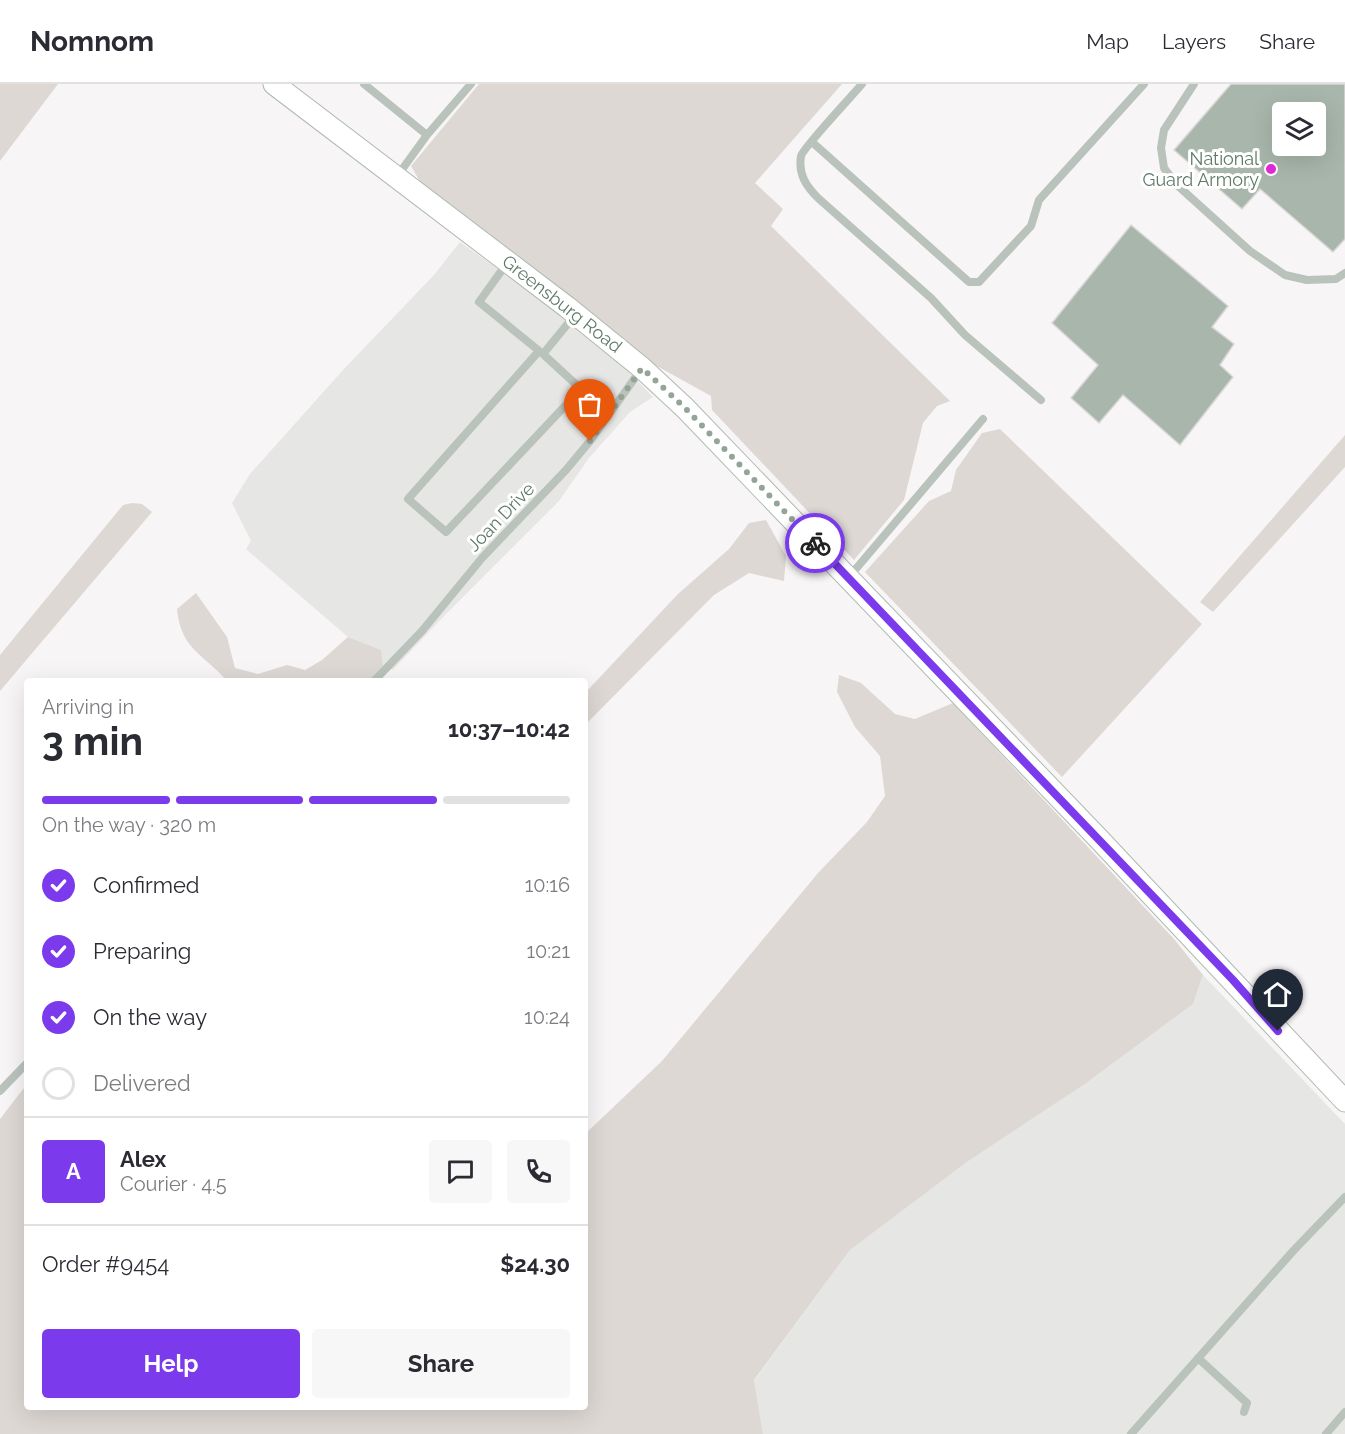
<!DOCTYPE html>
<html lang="en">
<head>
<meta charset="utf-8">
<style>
	:root { --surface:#fff; --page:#f7f7f7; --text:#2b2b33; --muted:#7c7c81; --line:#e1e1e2; --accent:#7c3aed }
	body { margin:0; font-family:Raleway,sans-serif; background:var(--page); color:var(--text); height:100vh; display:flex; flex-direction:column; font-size:22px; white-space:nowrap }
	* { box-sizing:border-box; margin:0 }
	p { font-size:20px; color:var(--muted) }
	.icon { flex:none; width:33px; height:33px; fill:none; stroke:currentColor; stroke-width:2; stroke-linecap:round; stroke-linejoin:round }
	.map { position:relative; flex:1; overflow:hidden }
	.side { position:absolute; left:24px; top:594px; width:564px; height:732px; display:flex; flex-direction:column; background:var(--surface); border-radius:6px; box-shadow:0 6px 24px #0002 }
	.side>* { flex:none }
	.buttons { position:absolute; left:1272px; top:18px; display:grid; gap:12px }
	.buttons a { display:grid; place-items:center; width:54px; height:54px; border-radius:6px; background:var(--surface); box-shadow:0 6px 24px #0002; font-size:30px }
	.pin { position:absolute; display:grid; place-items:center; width:51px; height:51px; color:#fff; margin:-62px -26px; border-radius:50% 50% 50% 0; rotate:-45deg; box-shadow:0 0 6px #0007 }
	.pin .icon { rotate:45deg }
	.courier { position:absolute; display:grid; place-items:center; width:60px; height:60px; margin:-30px; border:4px solid #7c3aed; border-radius:50%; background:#fff; color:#222; box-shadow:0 2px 8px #0007 }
	.headline em { font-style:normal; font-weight:700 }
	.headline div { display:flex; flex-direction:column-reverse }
	.headline { display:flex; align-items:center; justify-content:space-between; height:102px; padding:0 18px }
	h1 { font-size:39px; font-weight:700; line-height:45px }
	.bar { display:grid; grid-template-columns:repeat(4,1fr); gap:9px 6px; align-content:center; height:72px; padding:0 18px }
	.bar i { height:8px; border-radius:4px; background:var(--line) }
	.bar .on { background:var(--accent) }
	.bar p { grid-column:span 4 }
	.line { display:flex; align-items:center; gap:15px; padding:0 18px; border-top:2px solid var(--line) }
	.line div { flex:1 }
	.round { display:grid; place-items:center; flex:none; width:63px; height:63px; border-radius:6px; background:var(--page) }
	ol { padding:0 18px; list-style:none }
	li { display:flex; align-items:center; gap:18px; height:66px }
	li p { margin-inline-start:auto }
	li .icon { padding:6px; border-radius:50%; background:var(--accent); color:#fff; stroke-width:4 }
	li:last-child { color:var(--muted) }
	li i { width:33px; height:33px; border:3px solid var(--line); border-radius:50% }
	.action { display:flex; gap:12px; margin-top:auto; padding:12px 18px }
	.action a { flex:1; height:69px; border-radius:6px; background:var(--accent); color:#fff; font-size:24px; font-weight:700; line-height:69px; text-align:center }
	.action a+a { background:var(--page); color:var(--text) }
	header { display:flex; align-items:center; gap:36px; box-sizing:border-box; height:84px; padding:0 30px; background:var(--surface); border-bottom:2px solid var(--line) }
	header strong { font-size:28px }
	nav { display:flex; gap:33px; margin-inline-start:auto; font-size:21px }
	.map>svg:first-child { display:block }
	.built { fill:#e6e6e5 }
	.green { fill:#ddd8d4 }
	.building { fill:#a8b6ab; stroke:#dad7d8; stroke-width:1.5; fill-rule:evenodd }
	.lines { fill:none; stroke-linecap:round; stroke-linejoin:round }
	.secondary-casing { stroke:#aebab1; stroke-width:23 }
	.service { stroke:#b9c3bc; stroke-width:8 }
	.secondary { stroke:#fff; stroke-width:21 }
	.done { stroke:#94a598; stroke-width:6; stroke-dasharray:0 10.8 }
	.route { stroke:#7c3aed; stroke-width:8 }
	.poi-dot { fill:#e429d9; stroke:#fff; stroke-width:2 }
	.labels { text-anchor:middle; stroke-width:6; stroke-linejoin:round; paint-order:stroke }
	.poi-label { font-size:18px; fill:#5e7a66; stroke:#fff; text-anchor:end }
	.street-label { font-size:18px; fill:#5e7a66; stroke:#fff }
</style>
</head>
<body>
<header>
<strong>Nomnom</strong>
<nav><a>Map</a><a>Layers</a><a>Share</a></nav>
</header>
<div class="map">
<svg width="1345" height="1350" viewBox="0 0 1345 1350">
	<rect width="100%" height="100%" fill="#f8f5f6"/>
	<path class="built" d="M 460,158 L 536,212 L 618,277 L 653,313 L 630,328 L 589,374 L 559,417 L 445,531 L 393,586 L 383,582 L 380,566 L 348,553 L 246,465 L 251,457 L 232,419 L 250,390 L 343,286 L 434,191 Z
		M 1203,891 L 1345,1040 L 1345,1350 L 763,1350 L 754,1297 L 850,1166 L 967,1078 L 1085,1000 L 1193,920 Z"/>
	<path class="green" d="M 0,0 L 58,0 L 0,77 Z
		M 479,0 L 842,0 L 755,99 L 783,125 L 771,142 L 950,317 L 937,322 L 923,339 L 904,416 L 854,476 L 712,326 L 711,312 L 655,281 L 422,101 L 411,82 Z
		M 1000,345 L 1202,540 L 1062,693 L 865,488 L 929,417 L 951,407 L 956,386 L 982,349 Z
		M 1345,351 L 1345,383 L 1213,528 L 1200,518 Z
		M 132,419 L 142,420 L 152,428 L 0,607 L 0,571 L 123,421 Z
		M 766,436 L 786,472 L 784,497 L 749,489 L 714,511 L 585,641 L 585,609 L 678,510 L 729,465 L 749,439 Z
		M 196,509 L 227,553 L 235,584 L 258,590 L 287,581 L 305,586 L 322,576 L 348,553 L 381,566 L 383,582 L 369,597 L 227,597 C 203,569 181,566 177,525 Z
		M 839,591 L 861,599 L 895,630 L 915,635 L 953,619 L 1174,855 L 1203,891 L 1193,920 L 1085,1000 L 967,1078 L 850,1166 L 754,1296 L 763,1350 L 0,1350 L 0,1035 L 27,1000 L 27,1323 L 585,1323 L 585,1050 L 662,977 L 818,789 L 867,738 L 885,712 L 880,672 L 855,643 L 837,608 Z"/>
	<path class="building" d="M 1231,0 L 1345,0 L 1345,155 L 1333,168 L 1260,105 L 1242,125 L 1174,66 ZM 1282,28 L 1316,28 L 1316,62 L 1282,62 Z
		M 1131,141 L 1228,222 L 1212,243 L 1234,260 L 1220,281 L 1233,293 L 1180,361 L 1123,311 L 1099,339 L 1071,314 L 1098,281 L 1052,239 Z"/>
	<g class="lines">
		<g class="secondary-casing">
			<path id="secondary" d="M 274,0 L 567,223 L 642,284 L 685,324 L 1098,754 L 1345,1017"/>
		</g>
		<path class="service" d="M 364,0 L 427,51
			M 862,0 C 853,11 803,64 801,72 C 798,90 806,102 818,114 L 931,214 L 965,251 L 1041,316
			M 1194,0 L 1164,46 L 1161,64 L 1164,84 L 1177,101 L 1250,167 L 1285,191 L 1307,196 L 1336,195 L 1345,189
			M 812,58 L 969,198 L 979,198 L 1031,142 L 1039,116 L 1144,0
			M 398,91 L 427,51 L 471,0
			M 507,179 L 479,218 L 543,270 L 575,231
			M 539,267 L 408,415 L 446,448 L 581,305 L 543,270
			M 849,493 L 983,335
			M 374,597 L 422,547 L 482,474 L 566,386 L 590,357 L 642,284
			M 0,1007 L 27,979
			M 1198,1274 L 1247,1319 L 1244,1328
			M 1131,1350 L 1294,1166 L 1345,1113
			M 1326,1350 L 1345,1328"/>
		<use href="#secondary" class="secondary"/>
	</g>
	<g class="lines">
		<path class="done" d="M 590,357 L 642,284 L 685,324 L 815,459"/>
		<path class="route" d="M 815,459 L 1233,896 L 1278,947"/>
	</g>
	<circle class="poi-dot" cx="1271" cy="85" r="6"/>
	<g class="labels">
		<g class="poi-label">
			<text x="1259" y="81">National<tspan x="1259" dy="21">Guard Armory</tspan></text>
		</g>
		<g class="street-label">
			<text transform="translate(562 220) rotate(38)" y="6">Greensburg Road</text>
			<text transform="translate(501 433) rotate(-46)" y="6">Joan Drive</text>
		</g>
	</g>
</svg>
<div class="buttons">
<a><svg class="icon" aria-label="layers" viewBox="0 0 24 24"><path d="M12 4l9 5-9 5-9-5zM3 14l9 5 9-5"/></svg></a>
</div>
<div class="pin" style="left:590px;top:357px;background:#ea580c"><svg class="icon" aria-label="bag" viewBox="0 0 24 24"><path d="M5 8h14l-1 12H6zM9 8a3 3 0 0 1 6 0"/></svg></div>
<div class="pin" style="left:1278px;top:947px;background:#1f2937"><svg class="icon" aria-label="home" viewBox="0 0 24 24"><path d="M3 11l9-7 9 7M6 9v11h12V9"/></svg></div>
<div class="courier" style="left:815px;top:459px"><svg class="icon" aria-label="bike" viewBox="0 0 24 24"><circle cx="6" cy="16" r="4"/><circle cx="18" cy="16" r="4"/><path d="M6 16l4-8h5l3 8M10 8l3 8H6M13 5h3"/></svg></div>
<section class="side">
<div class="headline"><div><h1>3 min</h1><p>Arriving in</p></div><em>10:37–10:42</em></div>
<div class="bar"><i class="on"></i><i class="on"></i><i class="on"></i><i></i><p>On the way · 320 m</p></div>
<ol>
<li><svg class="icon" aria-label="check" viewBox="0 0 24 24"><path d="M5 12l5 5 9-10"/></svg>Confirmed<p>10:16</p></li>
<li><svg class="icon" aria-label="check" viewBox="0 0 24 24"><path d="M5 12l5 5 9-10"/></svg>Preparing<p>10:21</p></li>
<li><svg class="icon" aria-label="check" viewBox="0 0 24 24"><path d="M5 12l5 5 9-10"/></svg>On the way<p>10:24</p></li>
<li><i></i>Delivered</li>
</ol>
<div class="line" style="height:108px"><b class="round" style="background:var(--accent);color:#fff">A</b><div><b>Alex</b><p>Courier · 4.5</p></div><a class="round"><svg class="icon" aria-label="chat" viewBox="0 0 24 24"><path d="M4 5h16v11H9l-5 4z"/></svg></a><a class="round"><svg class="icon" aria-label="phone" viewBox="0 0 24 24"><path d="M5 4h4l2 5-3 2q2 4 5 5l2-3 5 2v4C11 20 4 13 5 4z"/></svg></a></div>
<div class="line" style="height:78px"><div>Order #9454</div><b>$24.30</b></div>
<div class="action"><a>Help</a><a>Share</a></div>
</section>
</div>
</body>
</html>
